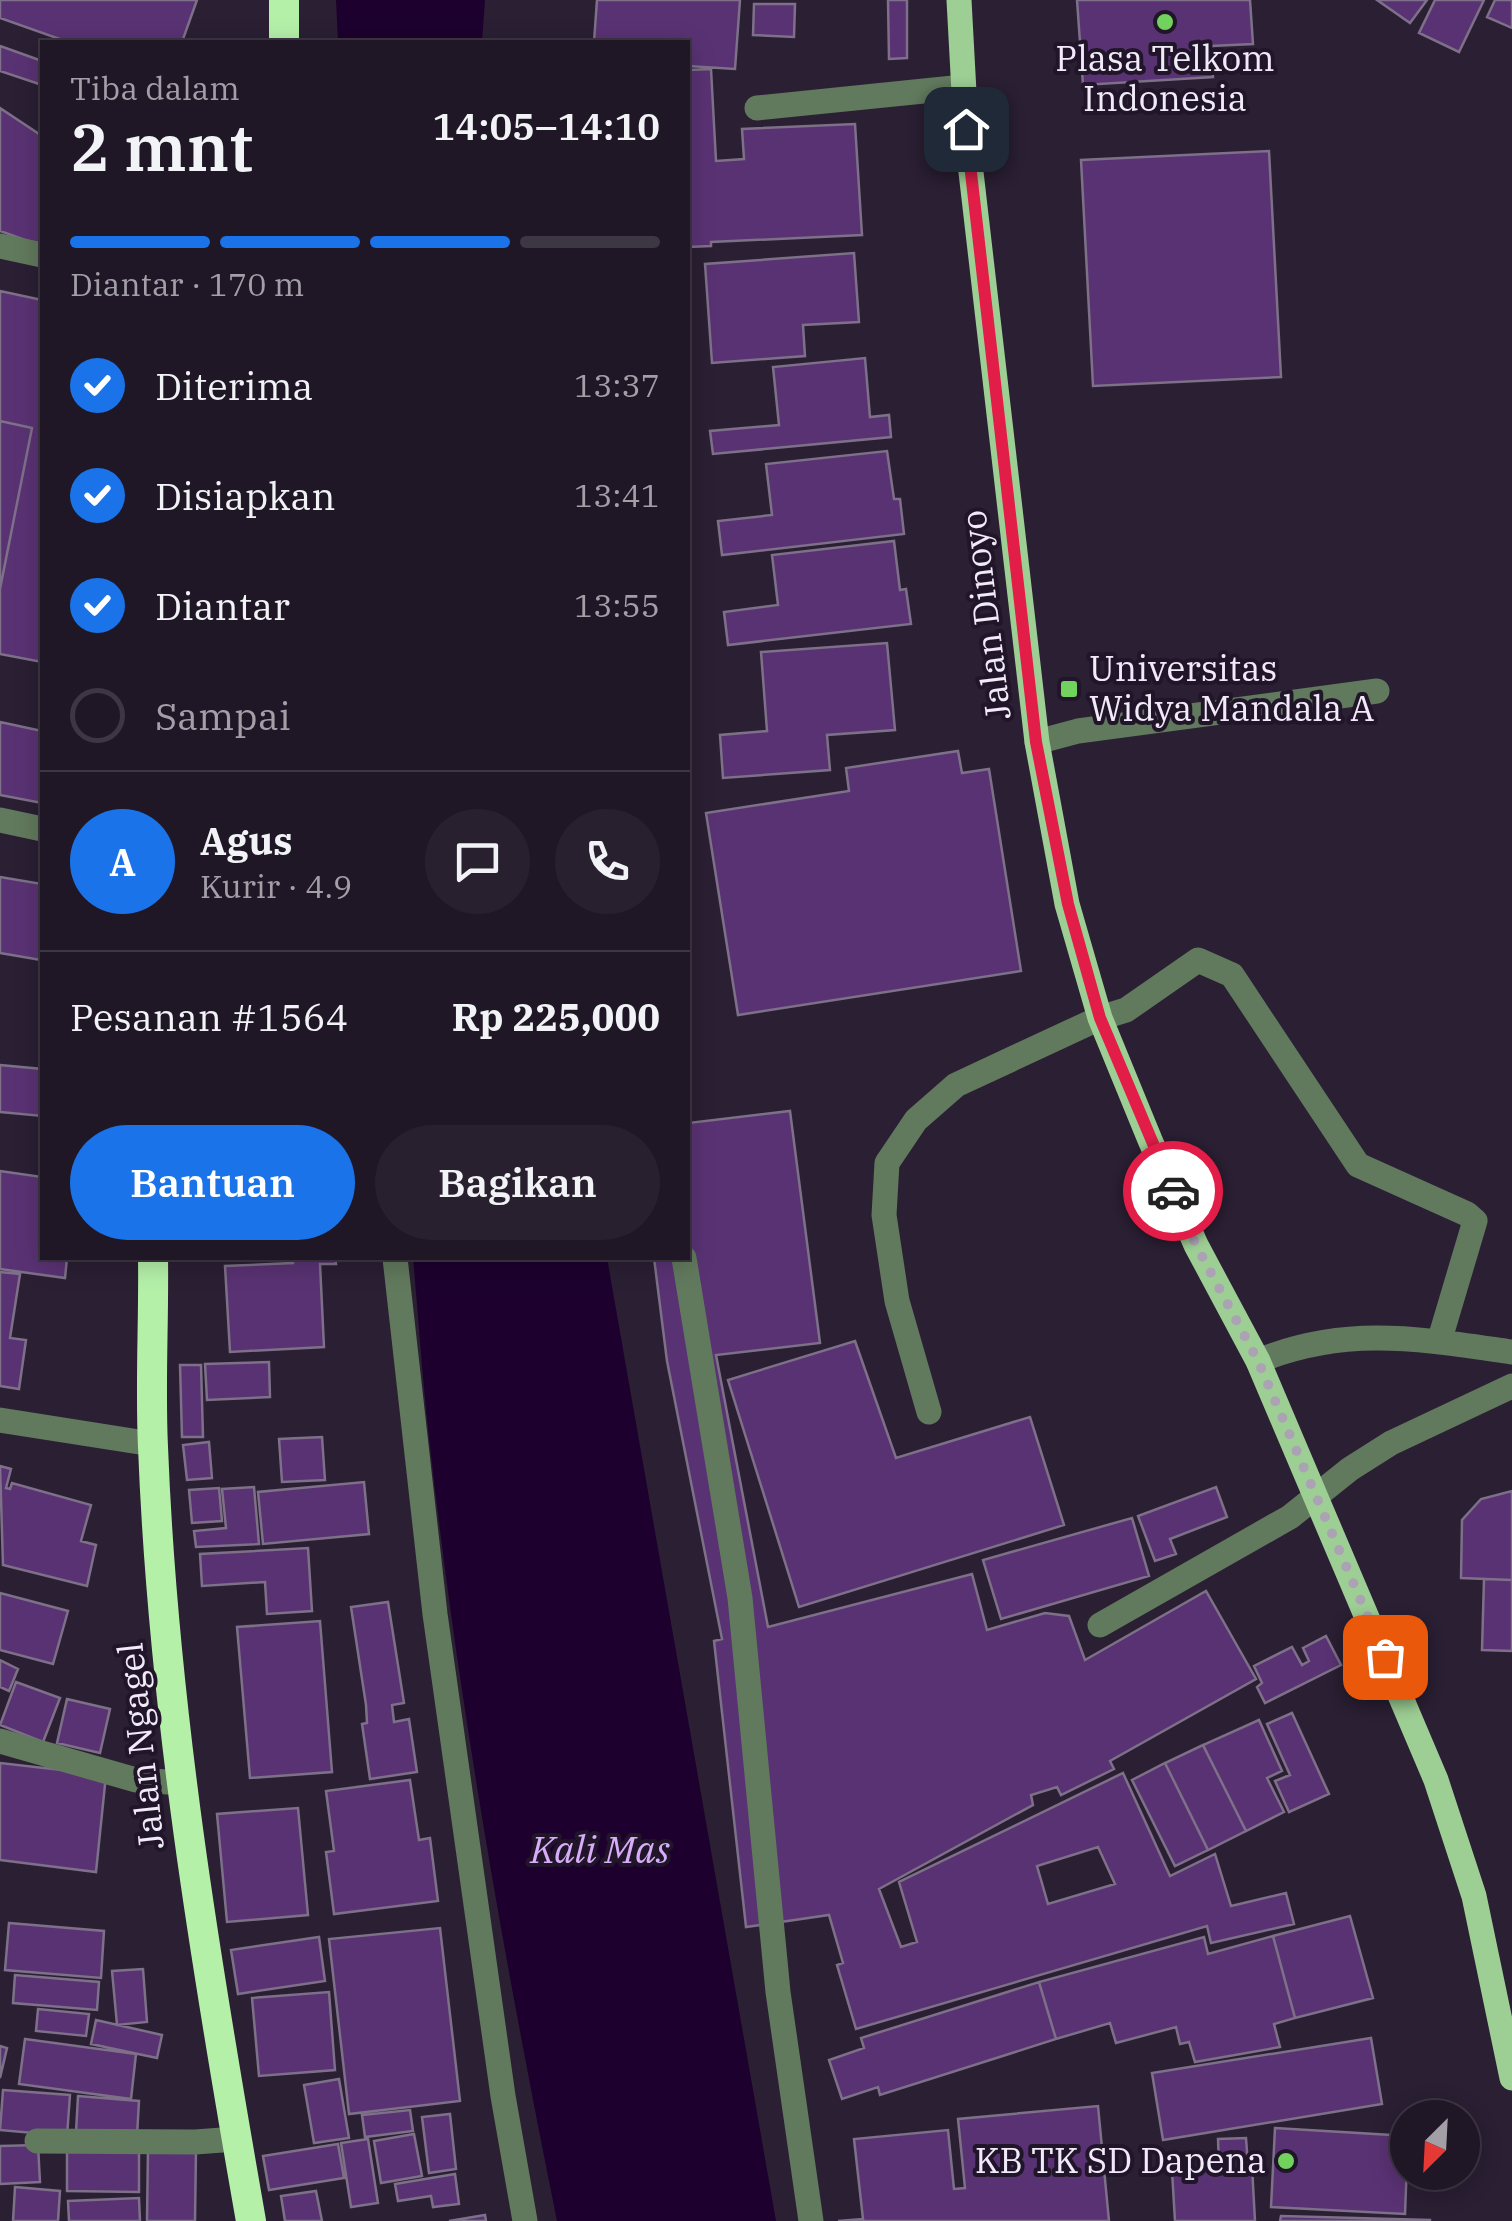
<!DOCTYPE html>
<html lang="id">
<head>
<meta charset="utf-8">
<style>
	:root { --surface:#201726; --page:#28202e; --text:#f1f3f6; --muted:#a29fa7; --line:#3d3643; --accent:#1a73e8 }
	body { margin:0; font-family:"IBM Plex Serif",serif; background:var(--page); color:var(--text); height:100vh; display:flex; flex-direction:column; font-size:38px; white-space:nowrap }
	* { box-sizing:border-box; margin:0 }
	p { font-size:32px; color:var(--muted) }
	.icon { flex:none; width:55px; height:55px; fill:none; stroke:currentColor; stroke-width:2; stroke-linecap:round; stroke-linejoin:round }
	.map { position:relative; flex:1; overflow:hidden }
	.drawer { position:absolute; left:40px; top:40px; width:650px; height:1220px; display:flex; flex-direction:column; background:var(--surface); border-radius:0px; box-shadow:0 5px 25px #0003,0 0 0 2px var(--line) }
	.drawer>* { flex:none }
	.needle { width:65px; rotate:204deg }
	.controls { position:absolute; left:1390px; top:2100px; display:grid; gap:20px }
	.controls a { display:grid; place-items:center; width:90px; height:90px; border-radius:50%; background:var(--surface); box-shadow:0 5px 25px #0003,0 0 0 2px var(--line); font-size:50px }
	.pin { position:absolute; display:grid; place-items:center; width:85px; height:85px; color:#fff; margin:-42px; border-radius:20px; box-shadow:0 5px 15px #0006 }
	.courier { position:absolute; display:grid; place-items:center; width:100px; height:100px; margin:-50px; border:8px solid #e11d48; border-radius:50%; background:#fff; color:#222; box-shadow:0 2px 12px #0007 }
	.overview em { font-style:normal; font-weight:600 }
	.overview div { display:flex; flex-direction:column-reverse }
	.overview { display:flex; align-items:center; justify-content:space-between; height:170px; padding:0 30px }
	h1 { font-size:65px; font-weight:600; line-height:75px }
	.bar { display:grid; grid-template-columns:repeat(4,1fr); gap:15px 10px; align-content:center; height:120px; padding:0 30px }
	.bar i { height:12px; border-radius:8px; background:var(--line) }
	.bar .on { background:var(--accent) }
	.bar p { grid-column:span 4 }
	.line { display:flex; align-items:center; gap:25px; padding:0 30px; border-top:2px solid var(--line) }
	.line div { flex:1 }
	.round { display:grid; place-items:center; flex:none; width:105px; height:105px; border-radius:52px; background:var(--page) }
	ol { padding:0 30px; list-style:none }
	li { display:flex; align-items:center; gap:30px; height:110px }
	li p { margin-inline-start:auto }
	li .icon { padding:10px; border-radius:50%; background:var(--accent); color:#fff; stroke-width:4 }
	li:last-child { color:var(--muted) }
	li i { width:55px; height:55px; border:5px solid var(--line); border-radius:50% }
	.button { display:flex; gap:20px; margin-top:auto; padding:20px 30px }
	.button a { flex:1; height:115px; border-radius:60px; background:var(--accent); color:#fff; font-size:40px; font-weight:600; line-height:115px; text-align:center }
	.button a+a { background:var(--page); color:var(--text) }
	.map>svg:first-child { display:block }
	.water { fill:#1d002e }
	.building { fill:#593273; stroke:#7d7088; stroke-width:2.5; fill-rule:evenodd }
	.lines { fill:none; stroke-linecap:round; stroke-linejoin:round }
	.minor { stroke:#61795d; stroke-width:25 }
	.major { stroke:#9dce94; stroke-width:25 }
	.highway { stroke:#b5f0a9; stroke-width:30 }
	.done { stroke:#aba3b3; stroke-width:10; stroke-dasharray:0 18 }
	.route { stroke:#e11d48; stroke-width:12 }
	.poi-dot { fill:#71d25e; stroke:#211629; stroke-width:4 }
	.labels { text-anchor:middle; stroke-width:8; stroke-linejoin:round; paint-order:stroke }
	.poi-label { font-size:35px; fill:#f1eaf8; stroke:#211629 }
	.street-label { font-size:35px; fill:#f1eaf8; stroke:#211629 }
	.water-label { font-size:38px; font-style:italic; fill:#d7adf9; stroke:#211629 }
</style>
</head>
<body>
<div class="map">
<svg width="1512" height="2221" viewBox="0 0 1512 2221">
	<rect width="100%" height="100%" fill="#2a1f33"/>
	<path class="water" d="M 336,0 L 485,0 L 482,42 L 338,42 Z
		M 413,1258 L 607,1258 L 776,2221 L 557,2221 C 506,1968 460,1712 431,1455 C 423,1389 419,1323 413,1258 Z"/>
	<path class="building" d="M 0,0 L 197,0 L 182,42 L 68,42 L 0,18 Z
		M 597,0 L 740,0 L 735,69 L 688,66 L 688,42 L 594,42 Z
		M 888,0 L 907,0 L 907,58 L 889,59 Z
		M 1077,0 L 1250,0 L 1253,44 L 1211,46 L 1213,77 L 1083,85 Z
		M 1377,0 L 1427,0 L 1410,23 Z
		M 1435,0 L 1484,0 L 1459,52 L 1419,33 Z
		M 1495,0 L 1512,0 L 1512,28 L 1487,17 Z
		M 754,4 L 795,4 L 794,37 L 753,35 Z
		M 0,46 L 42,61 L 42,85 L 0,71 Z
		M 711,69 L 716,161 L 744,159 L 742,129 L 855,124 L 862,235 L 711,242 L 711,246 L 688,247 L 688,70 Z
		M 0,108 L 42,136 L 42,237 L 39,245 L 0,231 Z
		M 1269,151 L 1281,377 L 1093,386 L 1081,160 Z
		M 854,253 L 859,322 L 803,325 L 805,356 L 712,363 L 705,264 Z
		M 0,291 L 42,300 L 42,662 L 0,654 L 0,589 L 32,428 L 0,421 Z
		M 865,358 L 870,417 L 889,415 L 891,437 L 713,454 L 710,431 L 779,425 L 773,367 Z
		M 0,421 L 32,428 L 0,589 Z
		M 887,451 L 894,499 L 900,499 L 904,534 L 722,555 L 718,521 L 772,515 L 766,464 Z
		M 894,541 L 900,590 L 906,589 L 911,624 L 728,645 L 724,612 L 778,605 L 772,555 Z
		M 887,643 L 895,730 L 827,735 L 830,770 L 723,778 L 720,735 L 767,731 L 761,652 Z
		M 0,722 L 42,731 L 42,803 L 0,795 Z
		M 958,751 L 962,773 L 989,769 L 1021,971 L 738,1015 L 706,813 L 849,791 L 846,768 Z
		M 0,877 L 42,884 L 41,960 L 0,953 Z
		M 0,1065 L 42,1069 L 42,1116 L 0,1112 Z
		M 790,1111 L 820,1343 L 716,1355 L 768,1627 L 972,1574 L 987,1630 L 1045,1613 L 1069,1616 L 1085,1660 L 1206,1591 L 1256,1679 L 1110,1761 L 1114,1769 L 1061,1795 L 1057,1787 L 1031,1795 L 1033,1805 L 879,1889 L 901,1947 L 917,1942 L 899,1882 L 1123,1773 L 1170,1876 L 1215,1854 L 1231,1906 L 1286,1893 L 1294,1924 L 1211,1943 L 1207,1926 L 856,2029 L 837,1965 L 843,1963 L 829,1915 L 746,1927 L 714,1641 L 722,1639 L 667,1361 L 654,1258 L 688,1258 L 688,1123 ZM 1098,1847 L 1115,1884 L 1048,1904 L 1037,1866 Z
		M 0,1171 L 42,1177 L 42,1258 L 67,1258 L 65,1278 L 0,1269 Z
		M 293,1258 L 335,1258 L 336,1264 L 320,1264 L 324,1347 L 230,1352 L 225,1266 L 293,1263 Z
		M 0,1272 L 20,1274 L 10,1338 L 26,1340 L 19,1389 L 0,1386 Z
		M 855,1341 L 896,1458 L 1030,1417 L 1064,1525 L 799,1607 L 728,1380 Z
		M 269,1362 L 270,1397 L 207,1400 L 205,1364 Z
		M 180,1365 L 201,1365 L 203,1437 L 182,1437 Z
		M 322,1437 L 325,1480 L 282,1482 L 279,1439 Z
		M 209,1442 L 212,1478 L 187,1480 L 183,1445 Z
		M 0,1466 L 11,1469 L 6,1488 L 10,1489 L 12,1483 L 91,1505 L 81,1541 L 96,1545 L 87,1586 L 3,1565 Z
		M 364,1482 L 369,1534 L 263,1544 L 258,1492 Z
		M 254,1487 L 259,1544 L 196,1547 L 194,1531 L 226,1528 L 222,1489 Z
		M 1216,1487 L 1227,1517 L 1170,1539 L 1176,1554 L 1155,1561 L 1138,1516 Z
		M 219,1488 L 222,1521 L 192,1523 L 189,1490 Z
		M 1512,1491 L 1512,1580 L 1461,1578 L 1462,1520 L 1481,1499 Z
		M 1132,1518 L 1149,1576 L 1001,1619 L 983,1560 Z
		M 308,1548 L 312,1611 L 267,1614 L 265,1582 L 202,1586 L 200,1554 Z
		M 1484,1579 L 1512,1580 L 1512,1651 L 1482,1650 Z
		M 0,1593 L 68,1611 L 53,1664 L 0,1650 Z
		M 388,1602 L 404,1703 L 392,1705 L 394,1722 L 409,1719 L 417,1772 L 370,1779 L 362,1724 L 367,1723 L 366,1705 L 351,1607 Z
		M 320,1621 L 332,1772 L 250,1778 L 237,1627 Z
		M 1326,1636 L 1341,1665 L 1265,1703 L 1257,1687 L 1262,1683 L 1254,1666 L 1292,1647 L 1302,1665 L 1309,1661 L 1303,1648 Z
		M 0,1660 L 18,1669 L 9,1691 L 0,1687 Z
		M 16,1682 L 60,1698 L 43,1742 L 0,1725 Z
		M 67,1699 L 110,1709 L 100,1753 L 57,1743 Z
		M 1292,1713 L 1329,1794 L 1289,1812 L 1275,1781 L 1290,1775 L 1267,1724 Z
		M 1259,1720 L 1282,1771 L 1267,1778 L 1284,1812 L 1246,1831 L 1203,1745 Z
		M 1203,1745 L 1246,1831 L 1208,1850 L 1165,1763 Z
		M 0,1763 L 106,1775 L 96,1872 L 0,1860 Z
		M 1165,1763 L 1208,1850 L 1175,1866 L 1132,1780 Z
		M 410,1780 L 419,1840 L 430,1838 L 438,1901 L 334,1914 L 326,1852 L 334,1851 L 326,1791 Z
		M 298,1808 L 308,1915 L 227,1922 L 217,1814 Z
		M 1350,1916 L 1373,1998 L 1295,2018 L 1273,1936 Z
		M 9,1923 L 104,1931 L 101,1978 L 5,1970 Z
		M 440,1928 L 460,2101 L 349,2114 L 329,1939 Z
		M 1273,1936 L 1295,2018 L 1274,2024 L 1280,2047 L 1195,2062 L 1189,2042 L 1180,2044 L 1176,2027 L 1116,2043 L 1110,2023 L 1056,2039 L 1039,1982 L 1204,1937 L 1208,1954 Z
		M 319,1937 L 325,1981 L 238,1994 L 231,1950 Z
		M 143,1969 L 147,2022 L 117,2025 L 112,1971 Z
		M 15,1975 L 99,1982 L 97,2010 L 13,2003 Z
		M 1039,1982 L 1056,2039 L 880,2095 L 878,2087 L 842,2099 L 829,2060 L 864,2048 L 861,2038 Z
		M 329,1992 L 335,2070 L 259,2076 L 252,1998 Z
		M 38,2009 L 89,2014 L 86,2036 L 36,2031 Z
		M 96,2020 L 162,2035 L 157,2058 L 91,2044 Z
		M 1371,2038 L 1382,2104 L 1163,2140 L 1152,2073 Z
		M 25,2039 L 136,2054 L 131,2099 L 19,2084 Z
		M 0,2046 L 7,2048 L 0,2078 Z
		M 339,2079 L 349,2138 L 314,2143 L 304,2085 Z
		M 3,2090 L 70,2095 L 67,2136 L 0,2130 Z
		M 78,2096 L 139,2101 L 137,2136 L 76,2132 Z
		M 1098,2106 L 1109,2221 L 838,2221 L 863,2219 L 854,2139 L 948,2130 L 954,2189 L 965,2188 L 958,2119 Z
		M 410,2110 L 413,2131 L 365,2137 L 362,2115 Z
		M 450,2114 L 456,2169 L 429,2173 L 422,2117 Z
		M 1275,2128 L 1408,2136 L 1405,2214 L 1271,2207 Z
		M 414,2134 L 422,2176 L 381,2183 L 374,2141 Z
		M 1246,2138 L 1248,2165 L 1252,2166 L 1255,2221 L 1175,2221 L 1172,2171 L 1219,2168 L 1218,2139 Z
		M 368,2139 L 378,2203 L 351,2207 L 341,2143 Z
		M 338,2144 L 344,2178 L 269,2190 L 263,2156 Z
		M 38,2145 L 40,2182 L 0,2184 L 0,2146 Z
		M 148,2147 L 196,2148 L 195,2221 L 147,2221 Z
		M 67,2148 L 139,2149 L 139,2192 L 67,2191 Z
		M 455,2174 L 459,2204 L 433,2207 L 431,2196 L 398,2201 L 395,2184 Z
		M 15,2187 L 60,2191 L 58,2221 L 13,2221 Z
		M 316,2191 L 322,2221 L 285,2221 L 281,2196 Z
		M 139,2198 L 140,2221 L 69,2221 L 68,2201 Z
		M 485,2215 L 486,2221 L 449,2221 Z
		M 1281,2216 L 1430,2220 L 1430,2221 L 1280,2221 Z"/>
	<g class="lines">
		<path class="minor" d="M 757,108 L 963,87
			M 0,246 L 42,255
			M 1037,742 L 1078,731 L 1377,691
			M 0,820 L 42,829
			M 395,1258 L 435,1614 L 503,2096 L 525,2221
			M 684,1258 L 740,1598 L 778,1992 L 811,2221
			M 1258,1361 C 1347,1325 1420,1339 1512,1352
			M 929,1412 L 897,1301 L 884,1215 L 887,1163 L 916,1120 L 956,1085 L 1100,1018 L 1126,1010 L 1198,960 L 1232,975 L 1358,1165 L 1467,1214 L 1475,1221 L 1439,1342
			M 0,1420 L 152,1444
			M 1100,1625 L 1290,1517 L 1350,1469 L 1391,1443 L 1512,1386
			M 0,1741 L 136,1780 L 183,1783
			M 37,2141 L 195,2142 L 236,2139"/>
		<path class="major" d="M 959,0 L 966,129 L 1037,742 L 1067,904 L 1100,1018 L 1150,1140 L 1196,1245 L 1258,1361 L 1436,1780 L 1474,1896 L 1512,2078"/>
		<path class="highway" d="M 284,0 L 284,42
			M 153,1258 C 154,1320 150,1384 153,1447 C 163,1707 206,1965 251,2221"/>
	</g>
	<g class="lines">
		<path class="done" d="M 1173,1191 L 1196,1245 L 1258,1361 L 1385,1657"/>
		<path class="route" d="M 966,129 L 1036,742 L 1068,904 L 1100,1018 L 1173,1191"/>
	</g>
	<g class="poi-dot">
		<circle cx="1165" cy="22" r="10"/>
		<rect x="1059" y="679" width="20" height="20" rx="5"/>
		<circle cx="1286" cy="2161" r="10"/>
	</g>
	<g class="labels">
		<g class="poi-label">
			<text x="1165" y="71">Plasa Telkom<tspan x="1165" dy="40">Indonesia</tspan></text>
			<text x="1089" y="681" text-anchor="start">Universitas<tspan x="1089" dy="40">Widya Mandala A</tspan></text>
			<text x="1266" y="2173" text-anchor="end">KB TK SD Dapena</text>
		</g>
		<g class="street-label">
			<text transform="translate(986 615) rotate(-97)" y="12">Jalan Dinoyo</text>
			<text transform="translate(141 1746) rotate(-96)" y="12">Jalan Ngagel</text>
		</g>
		<g class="water-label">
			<text x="600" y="1863">Kali Mas</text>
		</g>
	</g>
</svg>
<div class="controls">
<a><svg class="needle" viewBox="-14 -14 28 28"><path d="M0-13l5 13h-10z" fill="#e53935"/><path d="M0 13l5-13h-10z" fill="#a29fa7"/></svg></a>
</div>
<div class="pin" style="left:1385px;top:1657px;background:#ea580c"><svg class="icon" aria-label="bag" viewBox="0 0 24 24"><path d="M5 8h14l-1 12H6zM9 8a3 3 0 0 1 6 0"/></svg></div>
<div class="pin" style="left:966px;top:129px;background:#1f2937"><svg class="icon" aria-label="home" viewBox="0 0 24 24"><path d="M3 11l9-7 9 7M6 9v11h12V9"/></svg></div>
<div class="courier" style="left:1173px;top:1191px"><svg class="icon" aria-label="car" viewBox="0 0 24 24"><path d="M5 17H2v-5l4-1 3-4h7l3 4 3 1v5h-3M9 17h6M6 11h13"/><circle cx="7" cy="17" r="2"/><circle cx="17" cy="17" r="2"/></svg></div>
<section class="drawer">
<div class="overview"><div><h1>2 mnt</h1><p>Tiba dalam</p></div><em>14:05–14:10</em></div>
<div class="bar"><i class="on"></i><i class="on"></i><i class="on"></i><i></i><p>Diantar · 170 m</p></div>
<ol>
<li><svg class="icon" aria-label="check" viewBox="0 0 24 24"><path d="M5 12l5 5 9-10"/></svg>Diterima<p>13:37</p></li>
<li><svg class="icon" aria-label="check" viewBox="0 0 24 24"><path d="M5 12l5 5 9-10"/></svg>Disiapkan<p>13:41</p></li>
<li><svg class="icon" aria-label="check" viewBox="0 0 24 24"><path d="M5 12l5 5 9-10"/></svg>Diantar<p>13:55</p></li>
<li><i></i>Sampai</li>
</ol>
<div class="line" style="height:180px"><b class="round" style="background:var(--accent);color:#fff">A</b><div><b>Agus</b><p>Kurir · 4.9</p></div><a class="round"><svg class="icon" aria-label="chat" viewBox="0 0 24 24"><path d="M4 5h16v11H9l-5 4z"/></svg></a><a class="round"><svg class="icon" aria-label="phone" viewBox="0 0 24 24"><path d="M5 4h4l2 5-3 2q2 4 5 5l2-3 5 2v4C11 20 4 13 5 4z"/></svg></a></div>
<div class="line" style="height:130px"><div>Pesanan #1564</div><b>Rp 225,000</b></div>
<div class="button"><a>Bantuan</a><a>Bagikan</a></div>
</section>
</div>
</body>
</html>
